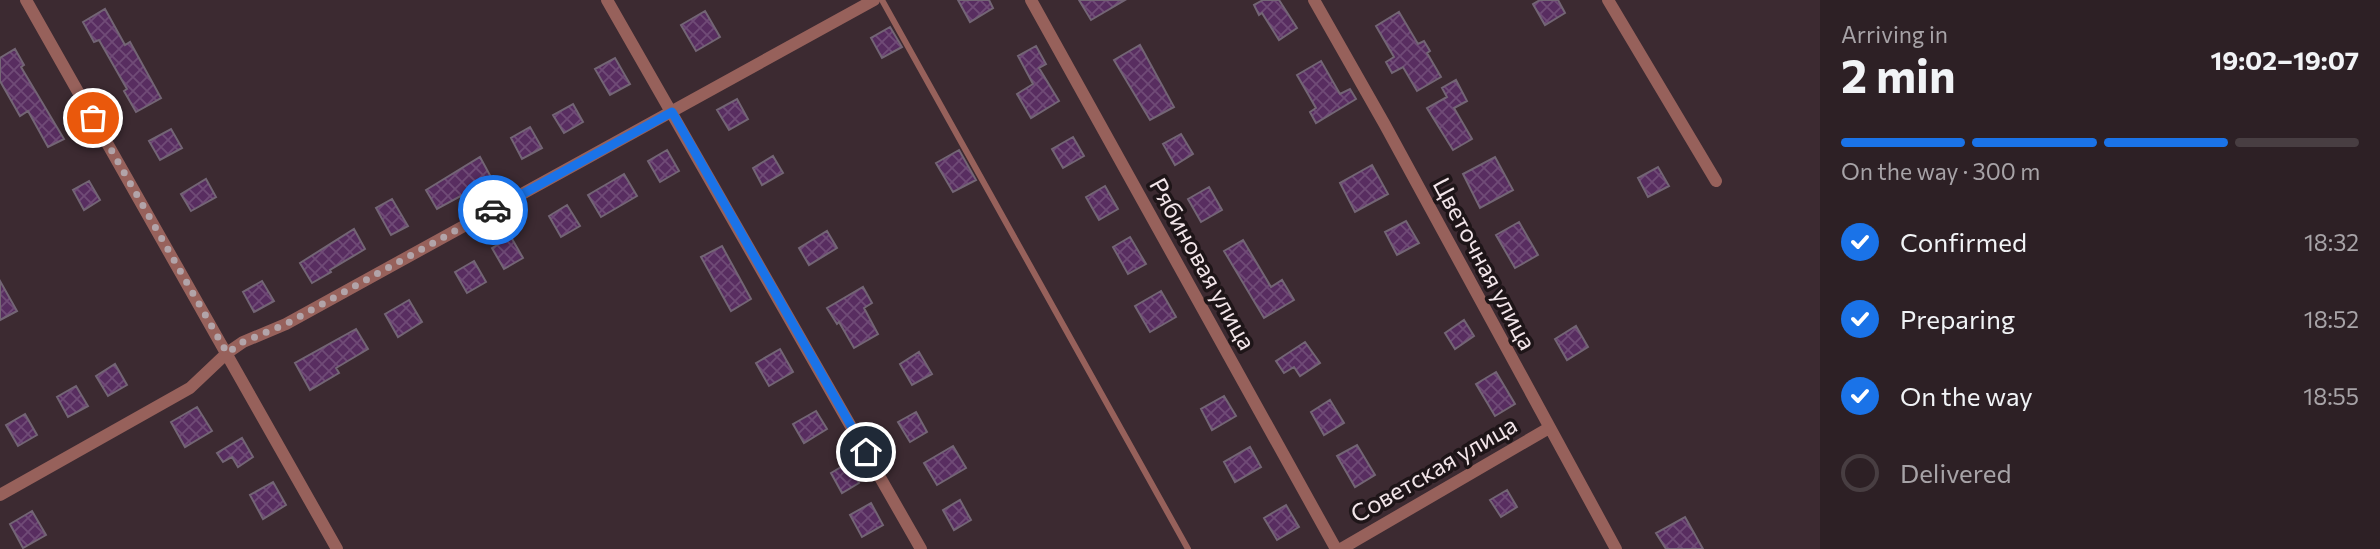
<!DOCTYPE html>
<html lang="en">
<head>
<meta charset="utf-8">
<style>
	:root { --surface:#2d2025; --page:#35282d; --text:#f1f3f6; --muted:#a7a3a7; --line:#483e42; --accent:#1a73e8 }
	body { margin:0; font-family:Commissioner,sans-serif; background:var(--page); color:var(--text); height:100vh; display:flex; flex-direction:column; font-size:26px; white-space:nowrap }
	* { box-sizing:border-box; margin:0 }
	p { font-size:23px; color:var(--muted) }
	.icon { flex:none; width:38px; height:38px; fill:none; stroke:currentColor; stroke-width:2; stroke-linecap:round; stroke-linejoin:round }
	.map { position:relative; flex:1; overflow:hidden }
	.drawer { display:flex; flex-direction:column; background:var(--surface); width:560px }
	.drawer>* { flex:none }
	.pin { position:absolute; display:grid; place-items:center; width:60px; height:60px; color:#fff; margin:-30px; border:4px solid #fff; border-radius:50%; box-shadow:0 2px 7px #0007 }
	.courier { position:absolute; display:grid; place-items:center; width:70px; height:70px; margin:-35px; border:5px solid #1a73e8; border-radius:50%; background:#fff; color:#222; box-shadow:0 2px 9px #0007 }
	.head em { font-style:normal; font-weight:700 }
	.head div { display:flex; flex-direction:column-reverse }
	.head { display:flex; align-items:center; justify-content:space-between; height:119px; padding:0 21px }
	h1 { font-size:46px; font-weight:700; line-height:52px }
	.bar { display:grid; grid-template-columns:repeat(4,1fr); gap:10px 7px; align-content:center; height:84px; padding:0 21px }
	.bar i { height:9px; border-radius:5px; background:var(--line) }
	.bar .selected { background:var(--accent) }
	.bar p { grid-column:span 4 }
	ol { padding:0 21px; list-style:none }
	li { display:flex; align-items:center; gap:21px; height:77px }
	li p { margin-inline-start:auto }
	li .icon { padding:7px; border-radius:50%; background:var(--accent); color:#fff; stroke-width:4 }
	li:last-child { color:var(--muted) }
	li i { width:38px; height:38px; border:4px solid var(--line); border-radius:50% }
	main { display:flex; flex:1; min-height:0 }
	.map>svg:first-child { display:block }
	.building { fill:url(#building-cross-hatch); stroke:#736575; stroke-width:2 }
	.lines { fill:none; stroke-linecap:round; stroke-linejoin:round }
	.lane { stroke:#97615b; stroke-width:6 }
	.street { stroke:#97615b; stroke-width:12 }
	.done { stroke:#b2a4a9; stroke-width:7; stroke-dasharray:0 12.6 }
	.route { stroke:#1a73e8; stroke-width:9 }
	.labels { text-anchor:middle; stroke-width:7; stroke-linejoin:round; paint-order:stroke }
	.street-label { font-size:24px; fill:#f2e5e9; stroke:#1e1518 }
</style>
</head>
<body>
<main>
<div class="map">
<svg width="1820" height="549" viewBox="0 0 1820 549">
	<defs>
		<pattern id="building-cross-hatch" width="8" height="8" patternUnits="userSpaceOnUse" patternTransform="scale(1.75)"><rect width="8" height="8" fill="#582d60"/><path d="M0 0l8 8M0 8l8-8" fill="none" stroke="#704b77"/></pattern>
	</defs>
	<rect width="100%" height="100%" fill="#3c2a31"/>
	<path class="building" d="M 958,0 L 989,0 L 993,8 L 970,22 Z
		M 1079,0 L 1125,0 L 1091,20 Z
		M 1263,0 L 1279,0 L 1297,28 L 1279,40 L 1262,13 L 1259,15 L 1254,5 Z
		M 1540,0 L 1558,0 L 1565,13 L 1545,25 L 1533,4 Z
		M 105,9 L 125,45 L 130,42 L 161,98 L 136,112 L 124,91 L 127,89 L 99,40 L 94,42 L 83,22 Z
		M 705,11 L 720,37 L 696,51 L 681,25 Z
		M 1399,12 L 1418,44 L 1424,41 L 1430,51 L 1427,53 L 1441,77 L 1417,91 L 1403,67 L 1392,73 L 1386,62 L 1394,57 L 1376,26 Z
		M 890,27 L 902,47 L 882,58 L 871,38 Z
		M 1140,45 L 1174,107 L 1150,120 L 1114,60 Z
		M 1036,46 L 1046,64 L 1039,68 L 1059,101 L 1031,118 L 1017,94 L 1033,84 L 1018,56 Z
		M 15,49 L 24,65 L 21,67 L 64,139 L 48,147 L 28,111 L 20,116 L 0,81 L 0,58 Z
		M 615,58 L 630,84 L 610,95 L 595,69 Z
		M 1321,61 L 1340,94 L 1350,89 L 1356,99 L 1316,123 L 1310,112 L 1316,108 L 1297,75 Z
		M 1456,80 L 1467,101 L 1454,108 L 1472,139 L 1453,150 L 1427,108 L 1447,97 L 1442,88 Z
		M 737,99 L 748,119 L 729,130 L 717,110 Z
		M 573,104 L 583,122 L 564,133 L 553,115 Z
		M 530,127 L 542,148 L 522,159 L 511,138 Z
		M 171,129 L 182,148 L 160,160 L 149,141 Z
		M 1181,134 L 1193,154 L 1175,165 L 1163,144 Z
		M 1073,137 L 1084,156 L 1063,168 L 1052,149 Z
		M 667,150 L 679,171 L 660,182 L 648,161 Z
		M 959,150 L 976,180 L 953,192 L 936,163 Z
		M 773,156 L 783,173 L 762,185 L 753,168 Z
		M 480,157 L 492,179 L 437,209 L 426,190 Z
		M 1495,157 L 1513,190 L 1480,208 L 1463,174 Z
		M 1372,165 L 1388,194 L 1355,212 L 1340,183 Z
		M 1658,167 L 1669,186 L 1648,197 L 1638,178 Z
		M 624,174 L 637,196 L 601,217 L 588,195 Z
		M 206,179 L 216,197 L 191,211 L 181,194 Z
		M 89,181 L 100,200 L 84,210 L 73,190 Z
		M 1105,186 L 1118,209 L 1099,220 L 1086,197 Z
		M 1209,187 L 1222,210 L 1201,222 L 1188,199 Z
		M 392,199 L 408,226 L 391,235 L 376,208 Z
		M 567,205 L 580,226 L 561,237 L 549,216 Z
		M 1406,221 L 1419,243 L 1397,255 L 1385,232 Z
		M 1519,222 L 1538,255 L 1515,268 L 1496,235 Z
		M 354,229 L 365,249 L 330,270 L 331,272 L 312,283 L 300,263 Z
		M 827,231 L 837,248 L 809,265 L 799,248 Z
		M 511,237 L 523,258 L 504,269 L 492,248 Z
		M 1130,237 L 1146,264 L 1128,274 L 1113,247 Z
		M 1243,240 L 1271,287 L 1282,280 L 1294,300 L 1264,318 L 1224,251 Z
		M 722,246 L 751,299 L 731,311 L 701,257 Z
		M 474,261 L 486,282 L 467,293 L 455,272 Z
		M 0,281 L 17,311 L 0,320 Z
		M 262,281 L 274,301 L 254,312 L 243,292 Z
		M 863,287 L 872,303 L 864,308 L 878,334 L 854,348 L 839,322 L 837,324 L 827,308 Z
		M 1161,291 L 1176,317 L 1150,332 L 1135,306 Z
		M 409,300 L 422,322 L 398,337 L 385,314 Z
		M 1464,320 L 1474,336 L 1455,349 L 1445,333 Z
		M 1576,326 L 1588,347 L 1567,360 L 1555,339 Z
		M 356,329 L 368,349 L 336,368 L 339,373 L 310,390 L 295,363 Z
		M 1305,342 L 1320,363 L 1300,376 L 1294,367 L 1284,373 L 1276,361 Z
		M 780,349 L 793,372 L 769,386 L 756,363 Z
		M 919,352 L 932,374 L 912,385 L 900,364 Z
		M 115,364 L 127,385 L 108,396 L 96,376 Z
		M 1496,372 L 1515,404 L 1495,416 L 1476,384 Z
		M 76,386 L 88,406 L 68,417 L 57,397 Z
		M 1224,396 L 1236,416 L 1212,430 L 1201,409 Z
		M 1330,400 L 1344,423 L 1324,435 L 1311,412 Z
		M 197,407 L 212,431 L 185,447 L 171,422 Z
		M 816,411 L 827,429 L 804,443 L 793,424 Z
		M 916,412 L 927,432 L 910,442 L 898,422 Z
		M 25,414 L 37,435 L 18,446 L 6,425 Z
		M 242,438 L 253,457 L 238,467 L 232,457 L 223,462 L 217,453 Z
		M 1357,445 L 1375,475 L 1355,487 L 1337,456 Z
		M 953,446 L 966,468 L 937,485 L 924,463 Z
		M 1250,447 L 1261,467 L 1235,482 L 1224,462 Z
		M 848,463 L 859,483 L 842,493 L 831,473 Z
		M 273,482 L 286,505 L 263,519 L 250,495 Z
		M 1507,490 L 1517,507 L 1501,517 L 1490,500 Z
		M 960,500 L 971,520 L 954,530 L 943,510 Z
		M 871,503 L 883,525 L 862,537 L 850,515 Z
		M 1286,505 L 1299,527 L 1277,540 L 1264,518 Z
		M 32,511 L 46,535 L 23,548 L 10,524 Z
		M 1685,517 L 1703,549 L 1666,549 L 1656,533 Z"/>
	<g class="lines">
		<path class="lane" d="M 882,0 L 1188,549"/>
		<path class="street" d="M 26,0 L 337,549
			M 607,0 L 921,549
			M 1031,0 L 1336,549
			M 1314,0 L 1385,125 L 1616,549
			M 1608,0 L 1716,181
			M 0,495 L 190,388 L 227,353 L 243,342 L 286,324 L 874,0
			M 1341,549 L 1549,428"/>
	</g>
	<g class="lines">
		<path class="done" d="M 93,118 L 227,353 L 243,342 L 286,324 L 493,210"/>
		<path class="route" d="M 493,210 L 672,112 L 866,452"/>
	</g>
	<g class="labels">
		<g class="street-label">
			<text transform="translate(1202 264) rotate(61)" y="8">Рябиновая улица</text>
			<text transform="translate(1484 264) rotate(62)" y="8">Цветочная улица</text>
			<text transform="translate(1434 470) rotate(-30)" y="8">Советская улица</text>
		</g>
	</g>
</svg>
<div class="pin" style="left:93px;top:118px;background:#ea580c"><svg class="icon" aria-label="bag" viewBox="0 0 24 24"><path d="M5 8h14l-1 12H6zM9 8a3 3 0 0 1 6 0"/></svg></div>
<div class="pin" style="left:866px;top:452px;background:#1f2937"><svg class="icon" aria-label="home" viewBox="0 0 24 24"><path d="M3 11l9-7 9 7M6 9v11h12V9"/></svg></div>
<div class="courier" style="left:493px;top:210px"><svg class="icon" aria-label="car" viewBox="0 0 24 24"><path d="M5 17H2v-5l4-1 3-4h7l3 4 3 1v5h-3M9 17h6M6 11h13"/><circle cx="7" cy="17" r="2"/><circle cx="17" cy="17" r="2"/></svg></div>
</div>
<section class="drawer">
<div class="head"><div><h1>2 min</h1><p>Arriving in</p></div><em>19:02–19:07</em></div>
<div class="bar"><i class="selected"></i><i class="selected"></i><i class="selected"></i><i></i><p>On the way · 300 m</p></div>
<ol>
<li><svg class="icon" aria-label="check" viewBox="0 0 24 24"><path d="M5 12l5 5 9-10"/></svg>Confirmed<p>18:32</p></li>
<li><svg class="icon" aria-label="check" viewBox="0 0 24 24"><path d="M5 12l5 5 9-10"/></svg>Preparing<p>18:52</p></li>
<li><svg class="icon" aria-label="check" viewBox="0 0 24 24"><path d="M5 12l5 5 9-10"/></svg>On the way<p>18:55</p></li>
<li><i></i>Delivered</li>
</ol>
</section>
</main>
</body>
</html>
